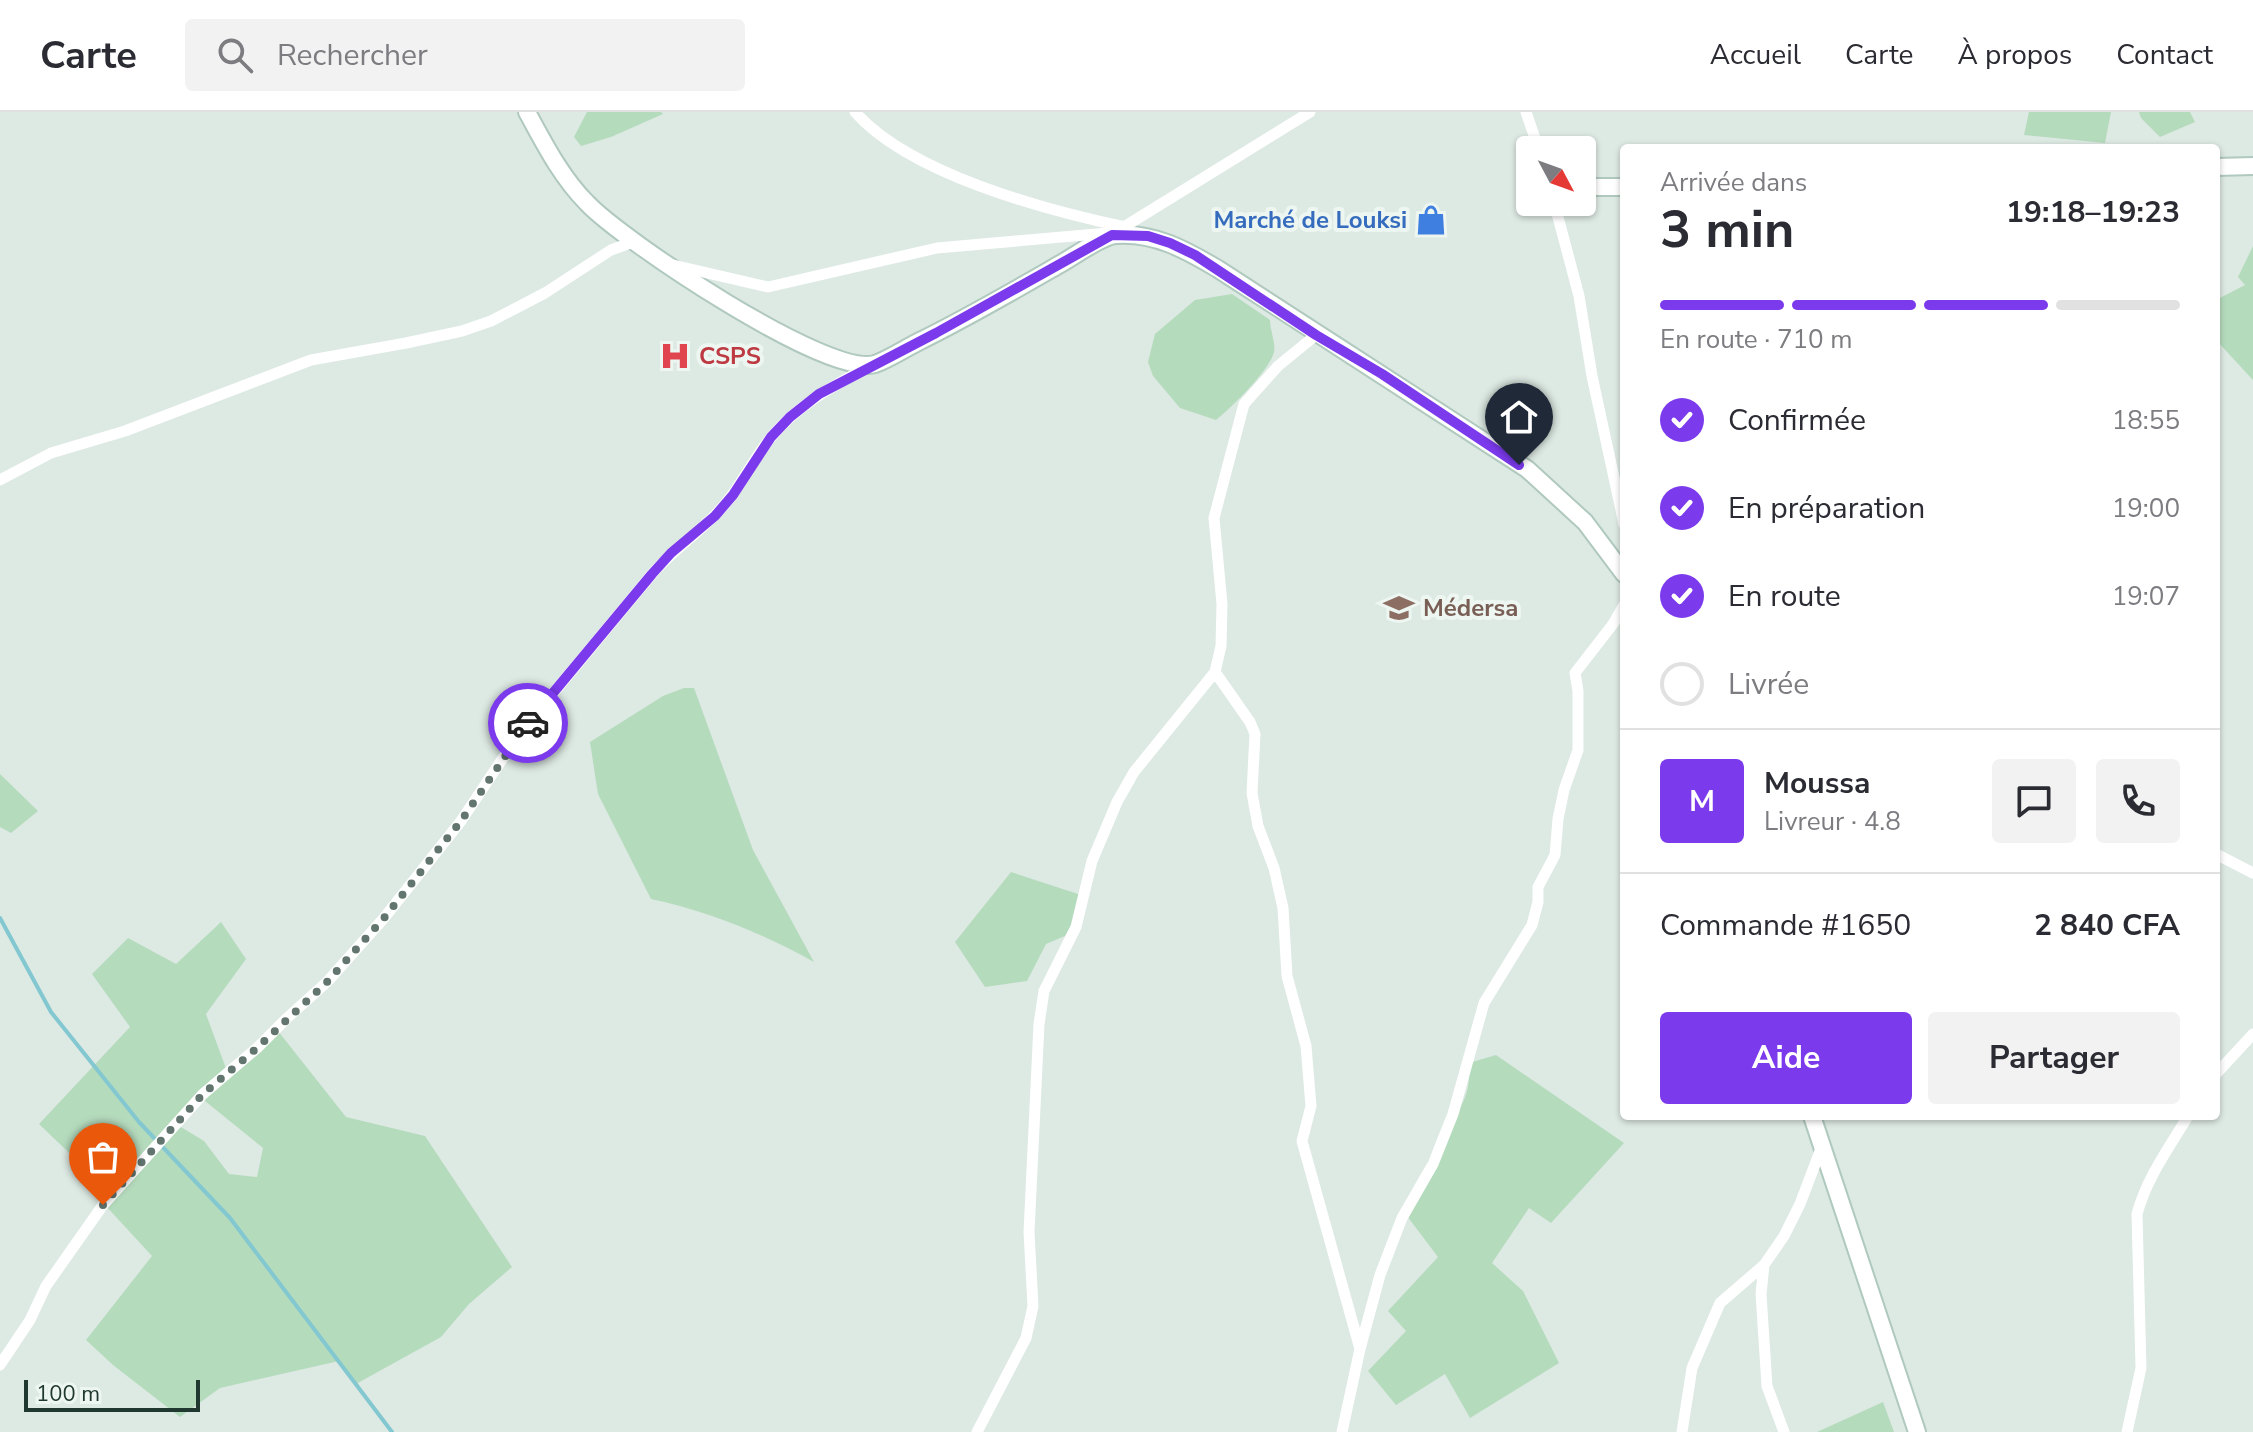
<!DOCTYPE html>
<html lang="fr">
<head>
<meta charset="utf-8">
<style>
	:root { --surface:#fff; --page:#f2f2f3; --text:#2b2b33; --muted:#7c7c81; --line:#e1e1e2; --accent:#7c3aed }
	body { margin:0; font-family:"Nunito Sans",sans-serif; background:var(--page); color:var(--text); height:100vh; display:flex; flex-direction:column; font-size:30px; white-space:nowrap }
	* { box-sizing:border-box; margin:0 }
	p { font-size:26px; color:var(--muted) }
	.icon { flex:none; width:44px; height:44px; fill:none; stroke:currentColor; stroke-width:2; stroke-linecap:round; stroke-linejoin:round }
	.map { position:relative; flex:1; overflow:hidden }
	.panel { position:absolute; left:1620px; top:32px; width:600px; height:976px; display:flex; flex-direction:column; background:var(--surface); border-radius:8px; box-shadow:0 2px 6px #0004 }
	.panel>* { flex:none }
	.needle { width:52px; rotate:131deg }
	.controls { position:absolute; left:1516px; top:24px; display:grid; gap:16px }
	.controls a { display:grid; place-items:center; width:80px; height:80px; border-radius:8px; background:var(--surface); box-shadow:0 2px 6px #0004; font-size:40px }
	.scale { position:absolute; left:24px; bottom:20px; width:176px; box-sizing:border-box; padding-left:8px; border:4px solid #1f3830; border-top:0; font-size:22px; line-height:28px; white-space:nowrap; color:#1f3830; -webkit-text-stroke:6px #edf6f1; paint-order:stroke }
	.pin { position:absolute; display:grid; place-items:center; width:68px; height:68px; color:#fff; margin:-82px -34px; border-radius:50% 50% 50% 0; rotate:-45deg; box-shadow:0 0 8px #0007 }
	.pin .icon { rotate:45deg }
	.courier { position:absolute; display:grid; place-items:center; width:80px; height:80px; margin:-40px; border:6px solid #7c3aed; border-radius:50%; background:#fff; color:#222; box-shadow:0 2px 10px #0007 }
	.headline em { font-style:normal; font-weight:700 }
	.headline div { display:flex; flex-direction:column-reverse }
	.headline { display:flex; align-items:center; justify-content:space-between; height:136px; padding:0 40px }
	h1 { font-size:52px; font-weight:700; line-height:60px }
	.bar { display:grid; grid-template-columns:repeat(4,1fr); gap:12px 8px; align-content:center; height:96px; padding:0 40px }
	.bar i { height:10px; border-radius:6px; background:var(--line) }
	.bar .current { background:var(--accent) }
	.bar p { grid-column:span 4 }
	.line { display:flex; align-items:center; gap:20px; padding:0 40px; border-top:2px solid var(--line) }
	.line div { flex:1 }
	.round { display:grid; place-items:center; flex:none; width:84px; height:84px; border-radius:8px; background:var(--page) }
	ol { padding:0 40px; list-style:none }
	li { display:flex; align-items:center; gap:24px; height:88px }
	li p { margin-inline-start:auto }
	li .icon { padding:8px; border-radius:50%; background:var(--accent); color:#fff; stroke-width:4 }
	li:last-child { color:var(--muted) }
	li i { width:44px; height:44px; border:4px solid var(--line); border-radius:50% }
	.button { display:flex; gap:16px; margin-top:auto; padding:16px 40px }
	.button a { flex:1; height:92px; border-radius:8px; background:var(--accent); color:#fff; font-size:32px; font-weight:700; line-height:92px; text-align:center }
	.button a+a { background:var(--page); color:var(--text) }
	header { display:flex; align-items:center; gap:48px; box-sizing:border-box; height:112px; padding:0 40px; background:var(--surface); border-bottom:2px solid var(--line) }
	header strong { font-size:38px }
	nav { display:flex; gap:44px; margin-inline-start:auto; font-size:28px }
	.search { width:560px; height:72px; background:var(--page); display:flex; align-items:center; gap:20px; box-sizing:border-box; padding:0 28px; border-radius:8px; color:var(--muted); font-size:30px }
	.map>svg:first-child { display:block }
	.green { fill:#b5dbbd; fill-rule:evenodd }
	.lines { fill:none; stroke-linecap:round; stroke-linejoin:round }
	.stream { stroke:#83c8d0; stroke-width:4 }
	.secondary-casing { stroke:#b0c9be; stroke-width:20 }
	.street { stroke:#fff; stroke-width:11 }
	.secondary { stroke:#fff; stroke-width:16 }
	.done { stroke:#62766f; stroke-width:8; stroke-dasharray:0 14.4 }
	.route { stroke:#7c3aed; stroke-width:10 }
	.labels { text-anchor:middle; stroke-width:8; stroke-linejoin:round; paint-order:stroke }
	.shop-label { font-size:24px; font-weight:bold; fill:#366cbe; stroke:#edf6f1; text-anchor:end }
	.health-label { font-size:24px; font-weight:bold; fill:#be3a42; stroke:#edf6f1; text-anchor:start }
	.education-label { font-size:24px; font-weight:bold; fill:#785e54; stroke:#edf6f1; text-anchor:start }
</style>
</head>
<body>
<header>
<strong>Carte</strong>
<div class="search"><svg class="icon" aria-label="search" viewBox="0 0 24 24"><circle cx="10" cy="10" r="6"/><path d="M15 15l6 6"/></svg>Rechercher</div>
<nav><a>Accueil</a><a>Carte</a><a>À propos</a><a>Contact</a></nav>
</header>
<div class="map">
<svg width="2253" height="1320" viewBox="0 0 2253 1320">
	<rect width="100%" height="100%" fill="#dde9e3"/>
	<path class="green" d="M 587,0 L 661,0 L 663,2 L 611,25 L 581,34 L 574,25 Z
		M 2029,0 L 2111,0 L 2105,31 L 2024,23 Z
		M 2139,0 L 2190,0 L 2195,10 L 2160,25 L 2141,6 Z
		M 2253,134 L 2253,268 L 2216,228 L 2216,188 L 2245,173 L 2238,165 Z
		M 1232,182 L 1270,208 C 1270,218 1276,232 1274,240 C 1270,258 1230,297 1216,308 L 1180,296 L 1153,264 L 1148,250 L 1155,222 L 1195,188 Z
		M 684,576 L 694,576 L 753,738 L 814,850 C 764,822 708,799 651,787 L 598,682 L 590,630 L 663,584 Z
		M 0,662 L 38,699 L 11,721 L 0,715 Z
		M 1011,760 L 1081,783 L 1074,810 L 1065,824 L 1046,832 L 1027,869 L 985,875 L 955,830 Z
		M 221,810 L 246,847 L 206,902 L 228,962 L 278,919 L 346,1005 L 425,1024 L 512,1155 L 469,1192 L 441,1225 L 356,1272 L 339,1249 L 220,1276 L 180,1305 L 113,1253 L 86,1228 L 152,1144 L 105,1093 L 113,1083 L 39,1012 L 130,915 L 92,862 L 128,826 L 176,852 ZM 200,985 L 263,1036 L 257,1065 L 229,1062 L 204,1029 L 176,1012 Z
		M 1496,943 L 1624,1031 L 1551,1111 L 1529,1096 L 1492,1151 L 1523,1179 L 1559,1251 L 1470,1306 L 1445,1262 L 1396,1293 L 1368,1259 L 1406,1219 L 1388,1199 L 1438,1145 L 1407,1104 C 1416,1081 1424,1056 1435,1034 C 1453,1001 1472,993 1469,951 Z
		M 1883,1290 L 1894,1320 L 1817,1320 Z"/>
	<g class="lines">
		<path class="stream" d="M 0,806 L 51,900 L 139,1010 L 230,1106 L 392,1320"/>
		<g class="secondary-casing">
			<path id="secondary" d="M 527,0 C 544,31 561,65 587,91 C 623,129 828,266 875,252 C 889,247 904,237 918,230 C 967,206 1015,178 1062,151 C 1076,143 1102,124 1116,123 C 1154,120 1186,138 1218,157 L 1527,357 L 1585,410 L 1624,462
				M 2216,55 L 2253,54
				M 1582,75 L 1624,75
				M 1812,1004 L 1917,1320"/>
		</g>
		<path class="street" d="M 855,0 C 910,62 1045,98 1125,115
			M 1526,0 L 1539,38
			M 1554,90 L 1579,184 L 1592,264 L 1624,412
			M 1119,118 L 1310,0
			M 673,153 L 768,175 L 937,136 L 1108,121
			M 0,368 L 51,341 L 125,319 L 311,248 L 406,231 L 462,219 L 491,209 L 545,181 L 611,138 L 633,130
			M 1215,560 L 1250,610 L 1255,622 L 1252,681 L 1258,714 L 1274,756 L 1283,796 L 1287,864 L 1306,934 L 1311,994 L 1302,1029 L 1360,1237 L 1342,1320
			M 2216,742 L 2253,761
			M 2216,962 L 2253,922
			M 1764,1153 L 1761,1182 L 1767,1274 L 1784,1320
			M 1360,1237 L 1380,1163 L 1402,1106 L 1433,1052 L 1453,1002 L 1484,891 L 1532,813 L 1538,790 L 1538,775 L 1555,743 L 1558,707 L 1564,678 L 1578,638 L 1578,579 L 1575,561 L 1613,512 L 1624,493
			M 0,1253 L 30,1208 L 46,1174 L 103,1093 L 203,982 L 257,936 L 287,906 L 327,870 L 384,806 L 461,709 L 517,625 L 652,462 C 671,440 695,424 715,403 C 739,380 751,348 773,323 C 800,291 837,272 873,252
			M 977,1320 L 1026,1226 L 1033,1194 L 1029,1120 L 1039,912 L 1044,879 L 1076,815 L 1092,749 L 1117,690 L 1134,660 L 1215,560 L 1221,534 L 1222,492 L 1214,406 L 1244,292 L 1278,254 L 1316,223
			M 1682,1320 L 1692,1256 L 1720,1191 L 1764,1153 L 1784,1124 L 1800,1092 L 1822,1034
			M 2127,1320 L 2141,1256 L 2137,1102 C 2147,1065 2169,1036 2188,1004"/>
		<use href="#secondary" class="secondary"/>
	</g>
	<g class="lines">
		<path class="done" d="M 103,1093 L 203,982 L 257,936 L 327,870 L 384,806 L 461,709 L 528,611"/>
		<path class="route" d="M 528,611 L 652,462 L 671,441 L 715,404 L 733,383 L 771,325 L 790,305 L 819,282 L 936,221 L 1112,123 L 1148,124 L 1170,131 L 1195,143 L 1316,223 L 1382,262 L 1519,353"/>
	</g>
	<defs>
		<g id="shop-bare" transform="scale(2.4)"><path d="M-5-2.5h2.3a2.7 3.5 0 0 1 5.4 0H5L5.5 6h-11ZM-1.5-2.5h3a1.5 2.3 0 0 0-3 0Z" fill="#3f7fe0" stroke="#edf6f1" stroke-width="2.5" paint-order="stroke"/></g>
		<g id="hospital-bare" transform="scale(2.4)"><path d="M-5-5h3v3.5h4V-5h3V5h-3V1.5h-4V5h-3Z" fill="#e0444e" stroke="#edf6f1" stroke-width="2.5" paint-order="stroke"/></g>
		<g id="school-bare" transform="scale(2.4)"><path d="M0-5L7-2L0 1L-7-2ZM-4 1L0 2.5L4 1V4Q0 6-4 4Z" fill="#8d6e63" stroke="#edf6f1" stroke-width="2.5" paint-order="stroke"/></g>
	</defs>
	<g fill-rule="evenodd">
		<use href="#shop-bare" x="1431" y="108"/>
		<use href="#hospital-bare" x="675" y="244"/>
		<use href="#school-bare" x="1399" y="496"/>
	</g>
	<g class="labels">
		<g class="shop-label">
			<text x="1407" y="116">Marché de Louksi</text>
		</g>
		<g class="health-label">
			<text x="699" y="252">CSPS</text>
		</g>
		<g class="education-label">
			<text x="1423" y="504">Médersa</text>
		</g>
	</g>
</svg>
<div class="controls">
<a><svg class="needle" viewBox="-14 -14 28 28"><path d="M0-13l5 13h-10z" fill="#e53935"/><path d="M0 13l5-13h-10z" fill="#7c7c81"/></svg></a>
</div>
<div class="scale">100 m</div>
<div class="pin" style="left:103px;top:1093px;background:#ea580c"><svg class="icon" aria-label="bag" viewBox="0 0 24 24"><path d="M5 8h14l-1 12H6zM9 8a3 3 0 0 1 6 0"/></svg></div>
<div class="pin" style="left:1519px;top:353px;background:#1f2937"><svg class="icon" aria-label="home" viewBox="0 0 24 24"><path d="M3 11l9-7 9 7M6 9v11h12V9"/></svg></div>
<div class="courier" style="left:528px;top:611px"><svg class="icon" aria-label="car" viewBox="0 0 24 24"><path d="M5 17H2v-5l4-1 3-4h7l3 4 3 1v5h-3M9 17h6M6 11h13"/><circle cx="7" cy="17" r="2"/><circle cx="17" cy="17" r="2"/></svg></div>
<section class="panel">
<div class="headline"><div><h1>3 min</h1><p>Arrivée dans</p></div><em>19:18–19:23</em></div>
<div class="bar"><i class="current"></i><i class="current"></i><i class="current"></i><i></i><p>En route · 710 m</p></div>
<ol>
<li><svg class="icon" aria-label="check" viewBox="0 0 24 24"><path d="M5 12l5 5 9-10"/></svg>Confirmée<p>18:55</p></li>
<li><svg class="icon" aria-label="check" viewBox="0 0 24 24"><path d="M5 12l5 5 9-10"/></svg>En préparation<p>19:00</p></li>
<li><svg class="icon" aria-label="check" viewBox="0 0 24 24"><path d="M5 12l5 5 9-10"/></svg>En route<p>19:07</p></li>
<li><i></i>Livrée</li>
</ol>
<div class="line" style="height:144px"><b class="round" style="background:var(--accent);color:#fff">M</b><div><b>Moussa</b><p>Livreur · 4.8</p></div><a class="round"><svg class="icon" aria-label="chat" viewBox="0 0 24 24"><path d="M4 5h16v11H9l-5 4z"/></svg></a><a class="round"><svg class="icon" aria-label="phone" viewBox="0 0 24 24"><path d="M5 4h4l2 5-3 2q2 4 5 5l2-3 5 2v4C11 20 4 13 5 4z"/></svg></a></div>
<div class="line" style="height:104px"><div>Commande #1650</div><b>2 840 CFA</b></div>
<div class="button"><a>Aide</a><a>Partager</a></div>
</section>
</div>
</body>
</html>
